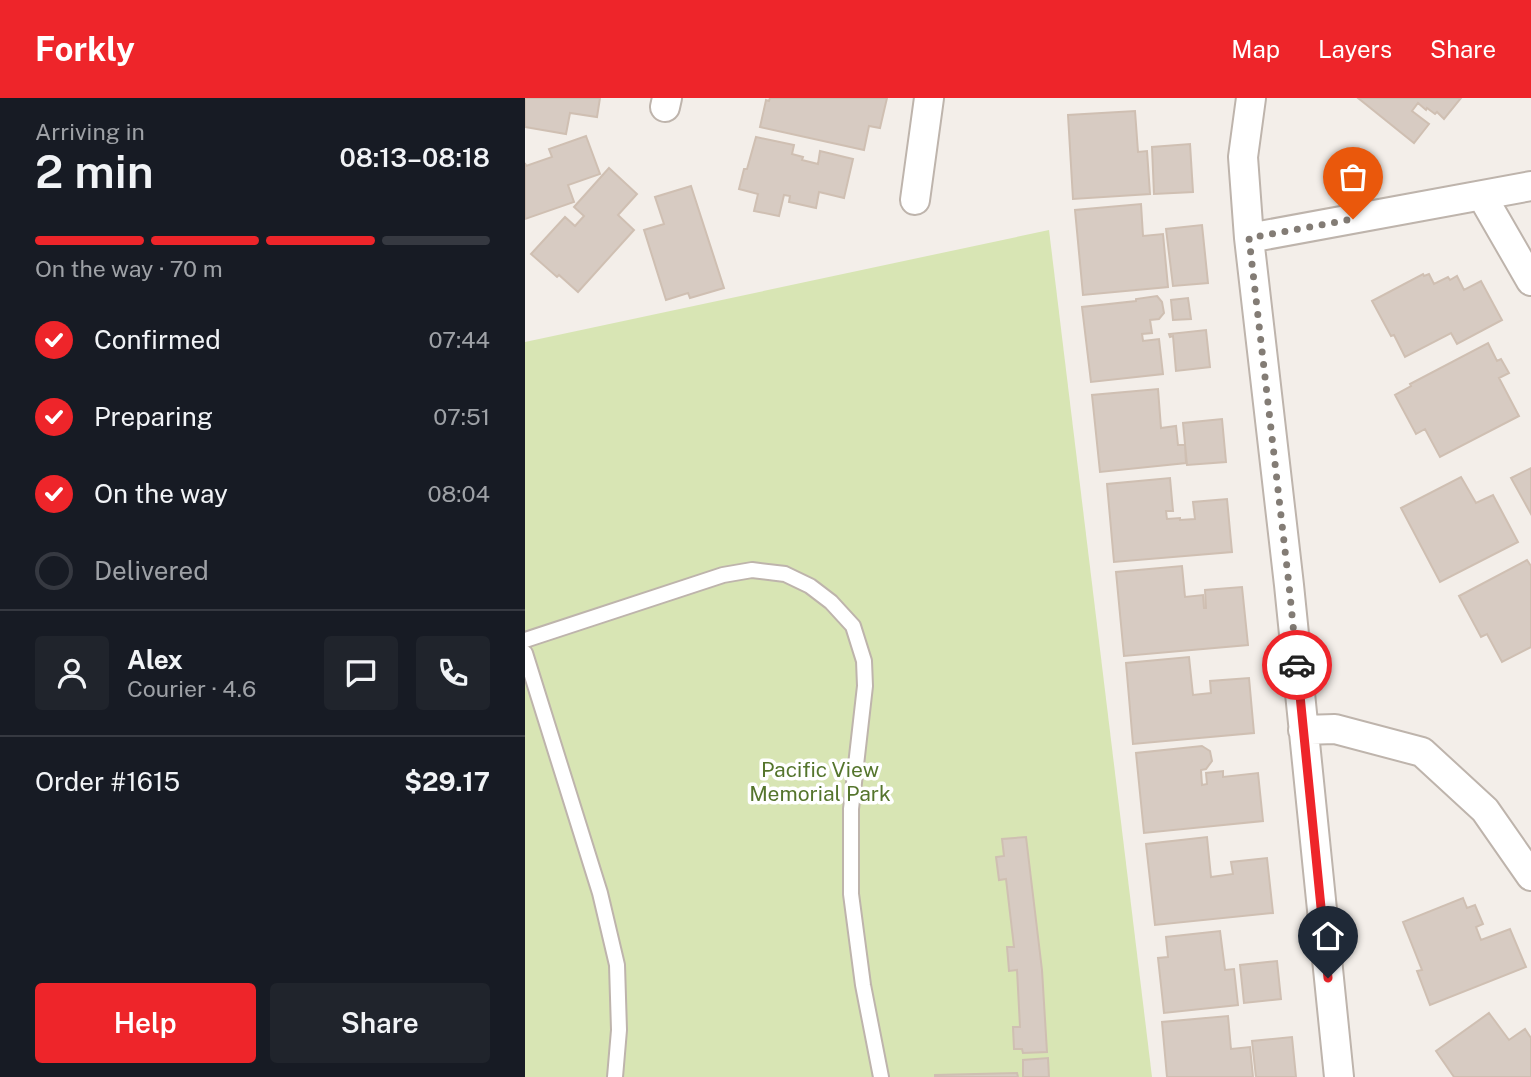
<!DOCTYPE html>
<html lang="en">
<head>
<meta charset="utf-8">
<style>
	:root { --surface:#171b24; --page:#20242c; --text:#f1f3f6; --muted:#9ea1a6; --line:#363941; --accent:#ee252a }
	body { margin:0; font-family:"Public Sans",sans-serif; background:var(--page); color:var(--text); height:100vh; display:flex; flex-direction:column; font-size:26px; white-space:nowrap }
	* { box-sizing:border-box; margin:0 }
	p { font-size:23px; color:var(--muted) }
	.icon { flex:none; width:38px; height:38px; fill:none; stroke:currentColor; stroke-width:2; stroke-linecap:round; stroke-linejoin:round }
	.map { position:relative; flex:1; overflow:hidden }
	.panel { display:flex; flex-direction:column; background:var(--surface); width:525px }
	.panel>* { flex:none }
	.pin { position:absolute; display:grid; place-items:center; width:60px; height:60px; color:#fff; margin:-72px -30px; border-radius:50% 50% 50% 0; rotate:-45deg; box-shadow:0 0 7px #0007 }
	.pin .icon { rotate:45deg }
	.courier { position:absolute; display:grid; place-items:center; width:70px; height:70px; margin:-35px; border:5px solid #ee252a; border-radius:50%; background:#fff; color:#222; box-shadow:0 2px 9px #0007 }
	.summary em { font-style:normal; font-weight:600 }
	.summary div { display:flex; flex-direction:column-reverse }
	.summary { display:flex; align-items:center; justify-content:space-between; height:119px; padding:0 35px }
	h1 { font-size:46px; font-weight:600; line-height:52px }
	.bar { display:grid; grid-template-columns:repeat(4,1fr); gap:10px 7px; align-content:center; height:84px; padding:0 35px }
	.bar i { height:9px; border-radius:5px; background:var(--line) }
	.bar .current { background:var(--accent) }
	.bar p { grid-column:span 4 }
	.line { display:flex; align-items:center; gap:18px; padding:0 35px; border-top:2px solid var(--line) }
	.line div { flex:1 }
	.round { display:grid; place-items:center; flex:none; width:74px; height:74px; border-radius:7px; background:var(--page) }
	ol { padding:0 35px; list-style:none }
	li { display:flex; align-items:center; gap:21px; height:77px }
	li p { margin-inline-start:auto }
	li .icon { padding:7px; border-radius:50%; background:var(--accent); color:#fff; stroke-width:4 }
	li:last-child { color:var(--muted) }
	li i { width:38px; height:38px; border:4px solid var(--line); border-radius:50% }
	.primary-button { display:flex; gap:14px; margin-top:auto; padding:14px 35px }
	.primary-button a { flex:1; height:80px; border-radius:7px; background:var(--accent); color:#fff; font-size:28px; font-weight:600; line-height:80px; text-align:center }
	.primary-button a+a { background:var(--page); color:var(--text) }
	header { display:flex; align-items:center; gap:42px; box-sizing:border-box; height:98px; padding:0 35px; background:var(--accent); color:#fff }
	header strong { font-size:33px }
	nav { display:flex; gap:38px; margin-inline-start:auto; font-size:24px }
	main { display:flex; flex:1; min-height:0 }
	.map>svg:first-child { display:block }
	.green { fill:#d8e5b4 }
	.building { fill:#d7cbc2; stroke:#cfbfb2; stroke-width:2 }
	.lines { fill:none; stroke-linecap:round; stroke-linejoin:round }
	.lane-casing { stroke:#beb4ac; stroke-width:18 }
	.street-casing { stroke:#beb4ac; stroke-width:32 }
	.lane { stroke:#fff; stroke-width:14 }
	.street { stroke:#fff; stroke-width:28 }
	.done { stroke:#837c75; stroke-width:7; stroke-dasharray:0 12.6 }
	.route { stroke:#ee252a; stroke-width:9 }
	.labels { text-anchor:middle; stroke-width:7; stroke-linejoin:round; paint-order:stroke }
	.park-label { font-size:21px; fill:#55752d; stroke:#fff }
</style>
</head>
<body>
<header>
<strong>Forkly</strong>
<nav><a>Map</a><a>Layers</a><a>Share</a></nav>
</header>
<main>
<section class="panel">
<div class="summary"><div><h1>2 min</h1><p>Arriving in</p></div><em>08:13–08:18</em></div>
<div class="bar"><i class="current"></i><i class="current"></i><i class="current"></i><i></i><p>On the way · 70 m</p></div>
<ol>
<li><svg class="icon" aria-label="check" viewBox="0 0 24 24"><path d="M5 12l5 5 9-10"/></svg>Confirmed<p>07:44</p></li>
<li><svg class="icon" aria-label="check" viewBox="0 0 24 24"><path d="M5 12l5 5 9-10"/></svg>Preparing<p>07:51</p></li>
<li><svg class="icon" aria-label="check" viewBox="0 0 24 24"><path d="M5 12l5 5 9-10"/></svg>On the way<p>08:04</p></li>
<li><i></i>Delivered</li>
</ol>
<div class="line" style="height:126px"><a class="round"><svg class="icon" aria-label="person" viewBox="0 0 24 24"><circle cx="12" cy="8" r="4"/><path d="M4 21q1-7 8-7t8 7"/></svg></a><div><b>Alex</b><p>Courier · 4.6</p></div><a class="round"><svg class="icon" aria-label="chat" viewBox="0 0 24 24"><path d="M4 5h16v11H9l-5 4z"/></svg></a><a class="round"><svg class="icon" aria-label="phone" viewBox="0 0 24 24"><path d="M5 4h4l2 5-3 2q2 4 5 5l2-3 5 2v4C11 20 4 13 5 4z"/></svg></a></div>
<div class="line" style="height:91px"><div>Order #1615</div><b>$29.17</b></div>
<div class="primary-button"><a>Help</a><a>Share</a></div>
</section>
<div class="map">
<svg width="1006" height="979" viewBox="0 0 1006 979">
	<rect width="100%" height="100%" fill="#f3eee9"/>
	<path class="green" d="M 524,132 L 627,979 L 0,979 L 0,244 Z"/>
	<path class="building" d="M 0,0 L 75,0 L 72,19 L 45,15 L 41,36 L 0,29 Z
		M 245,0 L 362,0 L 355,30 L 344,28 L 339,52 L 235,29 L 241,2 L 244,3 Z
		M 833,0 L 936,0 L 919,21 L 912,14 L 910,16 L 902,10 L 901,12 L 893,5 L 887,13 L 904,26 L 889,45 Z
		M 610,13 L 613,54 L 622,53 L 625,96 L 548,101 L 543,17 Z
		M 61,38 L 75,76 L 43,87 L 49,104 L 0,121 L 0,65 L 1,68 L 27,59 L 24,51 Z
		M 231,39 L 269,47 L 267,56 L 278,59 L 277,62 L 293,66 L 295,53 L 328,61 L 319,100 L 294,94 L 291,110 L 264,104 L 265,98 L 259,97 L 254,118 L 229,113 L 233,96 L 214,91 L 219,71 L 222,71 Z
		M 665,46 L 668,94 L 629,96 L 627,49 Z
		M 84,70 L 112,96 L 93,117 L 109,132 L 53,194 L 34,177 L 32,179 L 6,156 L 40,119 L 50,128 L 59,118 L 49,109 Z
		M 166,88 L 199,190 L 165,200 L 163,195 L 141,202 L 119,132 L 139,126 L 130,99 Z
		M 616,106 L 618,138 L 638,136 L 643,189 L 558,197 L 550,112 Z
		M 677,127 L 683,185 L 648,188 L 641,131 Z
		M 898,176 L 899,178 L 904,176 L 909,186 L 923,179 L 925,182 L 932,178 L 939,192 L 956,183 L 977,222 L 932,246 L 926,235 L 880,259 L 869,237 L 866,238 L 847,203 Z
		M 632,198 L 637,204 L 639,215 L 634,221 L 625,222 L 627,235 L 617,236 L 618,243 L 634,241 L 638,276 L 566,284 L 557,209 L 611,203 L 611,201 Z
		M 663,200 L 666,221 L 648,222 L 646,202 Z
		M 681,232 L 685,269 L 651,273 L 648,238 L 645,239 L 644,236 Z
		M 963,245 L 972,263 L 976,261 L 984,275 L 974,280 L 994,318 L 915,359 L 900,331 L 891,336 L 870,297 L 886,288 L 885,286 Z
		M 633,291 L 636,330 L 651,328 L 653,347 L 660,347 L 661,365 L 575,374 L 567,297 Z
		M 697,321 L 701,364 L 662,367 L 658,325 Z
		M 1006,370 L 1006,416 L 986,380 Z
		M 936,379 L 951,405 L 968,397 L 993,444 L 915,484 L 876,410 Z
		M 645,380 L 648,413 L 641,413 L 642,421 L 655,420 L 655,422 L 670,421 L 668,404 L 702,401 L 707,454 L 589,464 L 582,386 Z
		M 1002,462 L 1006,468 L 1006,549 L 977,564 L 962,536 L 956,539 L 934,498 Z
		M 657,468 L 660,499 L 678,497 L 679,510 L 681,510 L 680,492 L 717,489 L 723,547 L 599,558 L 591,474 Z
		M 664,559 L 668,597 L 686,595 L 685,583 L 724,580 L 729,635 L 608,646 L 601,565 Z
		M 677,648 L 685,653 L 687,663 L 681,671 L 676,672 L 677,687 L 682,686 L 681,675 L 698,673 L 698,679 L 733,675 L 738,723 L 619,735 L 611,655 Z
		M 501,739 L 517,872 L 522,954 L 498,955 L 497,951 L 489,951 L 488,929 L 495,929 L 492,872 L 484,873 L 482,849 L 489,849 L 481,781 L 474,782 L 471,759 L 479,758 L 477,741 Z
		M 682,739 L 686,779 L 708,776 L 706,764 L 742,760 L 748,815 L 630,827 L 621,746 Z
		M 938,800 L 942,810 L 950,807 L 958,826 L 951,829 L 956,842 L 985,831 L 1001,869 L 905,907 L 892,873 L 897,872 L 878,824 Z
		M 695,833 L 700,872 L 709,871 L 713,907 L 639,915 L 633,860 L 643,859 L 641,839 Z
		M 752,863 L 756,901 L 719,905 L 715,867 Z
		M 964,915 L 984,942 L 1000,931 L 1006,940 L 1006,979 L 929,979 L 911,953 Z
		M 703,918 L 706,951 L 725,949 L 728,979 L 642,979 L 637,924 Z
		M 767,939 L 771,979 L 731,979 L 727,943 Z
		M 523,960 L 524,979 L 498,979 L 498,962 Z
		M 492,975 L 493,979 L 410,979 L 410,977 Z"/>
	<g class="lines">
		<g class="lane-casing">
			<path id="lane" d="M 0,542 L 198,477 L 227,472 L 260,476 L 285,488 L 306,504 L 328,528 L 339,563 L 340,588 L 326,711 L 326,796 L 338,887 L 356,979
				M 0,555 L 75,795 L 92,867 L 94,932 L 90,979"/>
		</g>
		<g class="street-casing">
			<path id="street" d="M 726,0 L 718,59 L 724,140 L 764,487 L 814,979
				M 140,9 L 142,0
				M 957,98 L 1006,183
				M 390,102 L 404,0
				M 724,140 L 1006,88
				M 778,632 L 810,631 L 897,654 L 960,712 L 1006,778"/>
		</g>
		<use href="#lane" class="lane"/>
		<use href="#street" class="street"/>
	</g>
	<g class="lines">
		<path class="done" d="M 772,567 L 764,487 L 724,140 L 828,121"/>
		<path class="route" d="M 772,567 L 803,880"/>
	</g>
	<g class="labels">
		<g class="park-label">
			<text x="295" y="679">Pacific View<tspan x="295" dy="24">Memorial Park</tspan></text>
		</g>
	</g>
</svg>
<div class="pin" style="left:828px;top:121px;background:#ea580c"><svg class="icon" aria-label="bag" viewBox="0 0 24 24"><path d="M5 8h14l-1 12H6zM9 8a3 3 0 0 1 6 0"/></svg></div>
<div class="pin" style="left:803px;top:880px;background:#1f2937"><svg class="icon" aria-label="home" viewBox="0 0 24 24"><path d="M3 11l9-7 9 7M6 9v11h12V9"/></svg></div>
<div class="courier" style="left:772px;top:567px"><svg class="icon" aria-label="car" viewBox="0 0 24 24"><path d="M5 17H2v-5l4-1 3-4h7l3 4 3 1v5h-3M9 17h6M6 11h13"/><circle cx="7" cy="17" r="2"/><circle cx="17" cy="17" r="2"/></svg></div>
</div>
</main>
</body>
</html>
